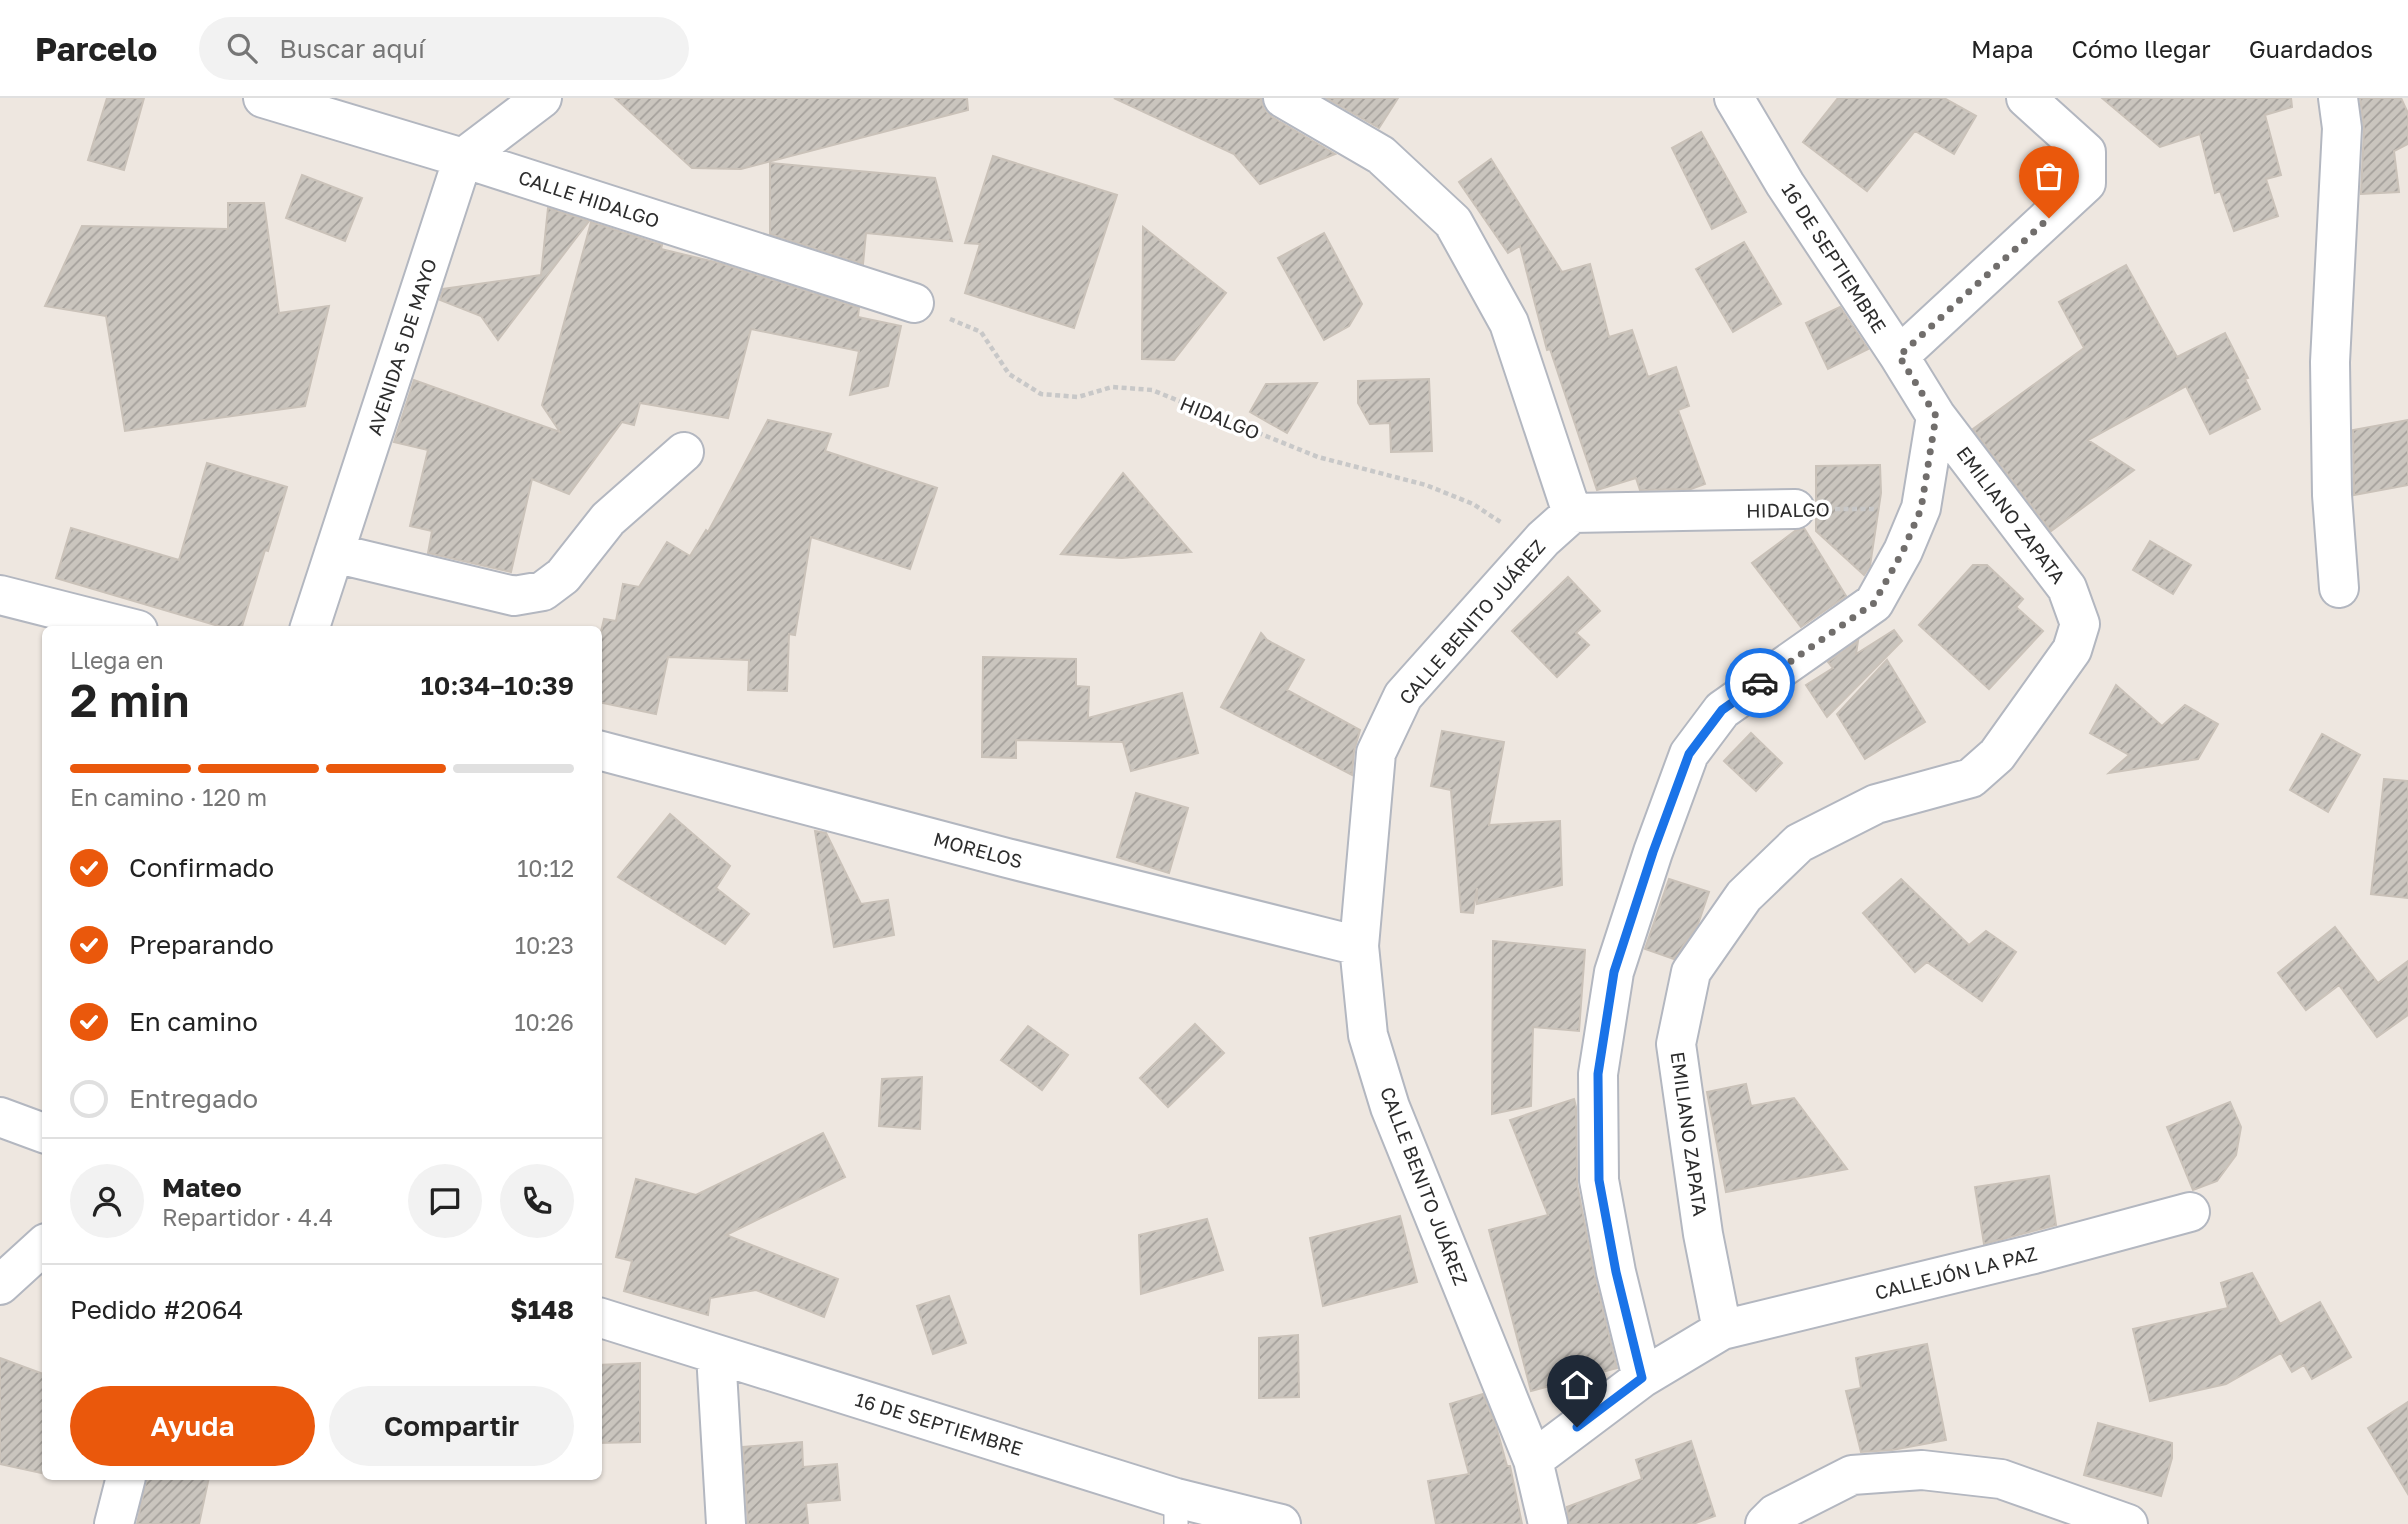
<!DOCTYPE html>
<html lang="es">
<head>
<meta charset="utf-8">
<style>
	:root { --surface:#fff; --page:#f2f2f2; --text:#222; --muted:#767676; --line:#e0e0e0; --accent:#ea580c }
	body { margin:0; font-family:"Golos Text",sans-serif; background:var(--page); color:var(--text); height:100vh; display:flex; flex-direction:column; font-size:26px; white-space:nowrap }
	* { box-sizing:border-box; margin:0 }
	p { font-size:23px; color:var(--muted) }
	.icon { flex:none; width:38px; height:38px; fill:none; stroke:currentColor; stroke-width:2; stroke-linecap:round; stroke-linejoin:round }
	.map { position:relative; flex:1; overflow:hidden }
	.sheet { position:absolute; left:42px; top:528px; width:560px; height:854px; display:flex; flex-direction:column; background:var(--surface); border-radius:10px; box-shadow:0 2px 5px #0004 }
	.sheet>* { flex:none }
	.pin { position:absolute; display:grid; place-items:center; width:60px; height:60px; color:#fff; margin:-72px -30px; border-radius:50% 50% 50% 0; rotate:-45deg; box-shadow:0 0 7px #0007 }
	.pin .icon { rotate:45deg }
	.courier { position:absolute; display:grid; place-items:center; width:70px; height:70px; margin:-35px; border:5px solid #1a73e8; border-radius:50%; background:#fff; color:#222; box-shadow:0 2px 9px #0007 }
	.head em { font-style:normal; font-weight:600 }
	.head div { display:flex; flex-direction:column-reverse }
	.head { display:flex; align-items:center; justify-content:space-between; height:119px; padding:0 28px }
	h1 { font-size:46px; font-weight:600; line-height:52px }
	.bar { display:grid; grid-template-columns:repeat(4,1fr); gap:10px 7px; align-content:center; height:84px; padding:0 28px }
	.bar i { height:9px; border-radius:5px; background:var(--line) }
	.bar .selected { background:var(--accent) }
	.bar p { grid-column:span 4 }
	.line { display:flex; align-items:center; gap:18px; padding:0 28px; border-top:2px solid var(--line) }
	.line div { flex:1 }
	.round { display:grid; place-items:center; flex:none; width:74px; height:74px; border-radius:37px; background:var(--page) }
	ol { padding:0 28px; list-style:none }
	li { display:flex; align-items:center; gap:21px; height:77px }
	li p { margin-inline-start:auto }
	li .icon { padding:7px; border-radius:50%; background:var(--accent); color:#fff; stroke-width:4 }
	li:last-child { color:var(--muted) }
	li i { width:38px; height:38px; border:4px solid var(--line); border-radius:50% }
	.primary-button { display:flex; gap:14px; margin-top:auto; padding:14px 28px }
	.primary-button a { flex:1; height:80px; border-radius:42px; background:var(--accent); color:#fff; font-size:28px; font-weight:600; line-height:80px; text-align:center }
	.primary-button a+a { background:var(--page); color:var(--text) }
	header { display:flex; align-items:center; gap:42px; box-sizing:border-box; height:98px; padding:0 35px; background:var(--surface); border-bottom:2px solid var(--line) }
	header strong { font-size:33px }
	nav { display:flex; gap:38px; margin-inline-start:auto; font-size:24px }
	.search { width:490px; height:63px; background:var(--page); display:flex; align-items:center; gap:18px; box-sizing:border-box; padding:0 24px; border-radius:38px; color:var(--muted); font-size:26px }
	.map>svg:first-child { display:block }
	.building { fill:url(#building-hatch); stroke:#cac2b9; stroke-width:2 }
	.lines { fill:none; stroke-linecap:round; stroke-linejoin:round }
	.lane-casing { stroke:#b3b7c0; stroke-width:26 }
	.street-casing { stroke:#b3b7c0; stroke-width:42 }
	.path { stroke:#c8c8c8; stroke-width:4.5; stroke-dasharray:5 3.5; stroke-linecap:butt }
	.lane { stroke:#fff; stroke-width:23 }
	.street { stroke:#fff; stroke-width:38 }
	.done { stroke:#716e6c; stroke-width:7; stroke-dasharray:0 12.6 }
	.route { stroke:#1a73e8; stroke-width:9 }
	.labels { text-anchor:middle; stroke-width:7; stroke-linejoin:round; paint-order:stroke }
	.street-label { font-size:19px; fill:#2d2d2d; stroke:#fff }
</style>
</head>
<body>
<header>
<strong>Parcelo</strong>
<div class="search"><svg class="icon" aria-label="search" viewBox="0 0 24 24"><circle cx="10" cy="10" r="6"/><path d="M15 15l6 6"/></svg>Buscar aquí</div>
<nav><a>Mapa</a><a>Cómo llegar</a><a>Guardados</a></nav>
</header>
<div class="map">
<svg width="2408" height="1426" viewBox="0 0 2408 1426">
	<defs>
		<pattern id="building-hatch" width="6" height="6" patternUnits="userSpaceOnUse" patternTransform="scale(1.75)"><rect width="6" height="6" fill="#cac5be"/><path d="M-1 1l2-2M0 6l6-6M5 7l2-2" fill="none" stroke="#a4a09b"/></pattern>
	</defs>
	<rect width="100%" height="100%" fill="#eee7e0"/>
	<path class="building" d="M 107,0 L 144,0 L 124,72 L 88,62 Z
		M 615,0 L 967,0 L 968,12 L 741,71 L 692,70 Z
		M 1114,0 L 1261,0 L 1264,11 L 1272,19 L 1335,56 L 1260,86 L 1234,56 Z
		M 1326,0 L 1398,0 L 1379,30 Z
		M 1838,0 L 1944,0 L 1976,18 L 1954,56 L 1915,33 L 1867,93 L 1803,44 Z
		M 2102,0 L 2291,0 L 2292,9 L 2265,17 L 2281,77 L 2266,81 L 2278,118 L 2234,133 L 2220,93 L 2215,95 L 2200,36 L 2160,49 Z
		M 2360,0 L 2401,0 L 2408,15 L 2408,46 L 2394,53 L 2399,94 L 2361,96 L 2364,31 Z
		M 1701,34 L 1746,114 L 1712,131 L 1672,50 Z
		M 993,58 L 1117,97 L 1074,230 L 965,195 L 980,146 L 965,145 Z
		M 1491,61 L 1562,174 L 1590,166 L 1609,239 L 1632,232 L 1648,279 L 1676,269 L 1689,308 L 1678,312 L 1705,386 L 1691,391 L 1640,392 L 1636,380 L 1597,392 L 1550,251 L 1547,252 L 1520,148 L 1508,155 L 1459,84 Z
		M 770,65 L 935,80 L 952,143 L 866,135 L 863,166 L 770,136 Z
		M 302,77 L 362,100 L 345,143 L 286,120 Z
		M 228,105 L 264,105 L 279,215 L 329,208 L 305,308 L 125,333 L 106,218 L 45,208 L 82,128 L 228,131 Z
		M 548,110 L 589,123 L 498,242 L 481,218 L 440,202 L 443,191 L 541,177 Z
		M 591,124 L 662,147 L 661,151 L 719,165 L 859,210 L 858,219 L 901,228 L 888,288 L 850,297 L 859,253 L 751,231 L 728,320 L 640,305 L 634,327 L 622,324 L 569,396 L 532,381 L 511,474 L 428,455 L 432,433 L 410,428 L 428,352 L 394,344 L 414,282 L 560,334 L 542,307 Z
		M 1143,129 L 1226,195 L 1174,262 L 1142,261 Z
		M 1324,135 L 1362,206 L 1349,228 L 1324,242 L 1278,160 Z
		M 1744,144 L 1781,206 L 1733,234 L 1696,171 Z
		M 2126,167 L 2177,259 L 2225,235 L 2248,280 L 2245,281 L 2260,311 L 2210,336 L 2186,288 L 2088,342 L 2134,372 L 2051,433 L 1973,331 L 2084,250 L 2059,204 Z
		M 1840,209 L 1868,251 L 1828,271 L 1806,225 Z
		M 1429,281 L 1432,353 L 1391,354 L 1390,325 L 1370,326 L 1358,305 L 1358,283 Z
		M 1317,285 L 1287,335 L 1250,314 L 1266,286 Z
		M 768,322 L 831,336 L 825,353 L 937,390 L 910,471 L 811,439 L 795,537 L 789,536 L 787,593 L 748,592 L 749,562 L 668,559 L 656,616 L 598,604 L 598,546 L 604,521 L 616,523 L 623,486 L 639,489 L 667,444 L 690,458 L 706,432 L 708,434 Z
		M 2408,322 L 2408,387 L 2354,397 L 2353,332 Z
		M 207,365 L 287,389 L 268,453 L 265,452 L 241,532 L 232,532 L 56,480 L 71,430 L 179,462 Z
		M 1880,367 L 1881,395 L 1870,468 L 1864,477 L 1816,433 L 1816,368 Z
		M 1123,375 L 1163,422 L 1191,454 L 1122,460 L 1061,456 Z
		M 1804,430 L 1846,498 L 1801,529 L 1752,465 L 1795,433 Z
		M 2150,443 L 2191,467 L 2173,496 L 2133,472 Z
		M 1973,467 L 1987,467 L 2023,501 L 2016,509 L 2043,533 L 1989,591 L 1919,527 Z
		M 1568,479 L 1600,513 L 1576,535 L 1589,547 L 1557,579 L 1512,533 Z
		M 1894,532 L 1902,543 L 1827,619 L 1806,587 L 1833,570 L 1828,564 L 1858,543 L 1856,556 Z
		M 1261,535 L 1267,542 L 1304,562 L 1287,592 L 1360,632 L 1354,653 L 1352,677 L 1221,609 Z
		M 983,559 L 1076,561 L 1076,588 L 1089,589 L 1088,620 L 1182,595 L 1198,655 L 1131,673 L 1123,644 L 1016,642 L 1016,660 L 982,659 Z
		M 1887,562 L 1925,624 L 1865,661 L 1837,616 Z
		M 2116,587 L 2162,628 L 2185,607 L 2218,626 L 2198,661 L 2109,675 L 2129,657 L 2090,635 Z
		M 1442,633 L 1504,644 L 1489,727 L 1560,723 L 1562,787 L 1477,806 L 1477,790 L 1473,815 L 1461,814 L 1451,692 L 1431,688 Z
		M 1751,635 L 1782,665 L 1756,693 L 1724,663 Z
		M 2322,636 L 2360,657 L 2328,714 L 2290,692 Z
		M 2384,681 L 2408,683 L 2408,800 L 2371,796 Z
		M 1136,695 L 1188,710 L 1169,775 L 1117,759 Z
		M 670,716 L 730,768 L 716,790 L 749,816 L 725,846 L 618,779 Z
		M 815,733 L 826,735 L 861,806 L 888,802 L 894,837 L 834,849 Z
		M 1669,781 L 1709,794 L 1698,826 L 1674,861 L 1645,851 Z
		M 1901,781 L 1969,847 L 1986,833 L 2016,854 L 1982,903 L 1927,864 L 1915,874 L 1863,815 Z
		M 2335,829 L 2378,885 L 2408,863 L 2408,917 L 2377,939 L 2339,887 L 2306,912 L 2278,875 Z
		M 1493,843 L 1585,852 L 1579,933 L 1533,929 L 1531,1008 L 1492,1016 Z
		M 1195,926 L 1224,955 L 1168,1009 L 1140,980 Z
		M 1028,928 L 1068,957 L 1042,992 L 1001,962 Z
		M 922,979 L 920,1031 L 879,1028 L 882,981 Z
		M 1746,986 L 1751,1008 L 1794,1000 L 1847,1071 L 1726,1094 L 1707,994 Z
		M 1574,1001 L 1576,1009 L 1577,1086 L 1595,1179 L 1617,1270 L 1531,1293 L 1489,1132 L 1548,1117 L 1510,1022 Z
		M 2230,1004 L 2241,1029 L 2236,1057 L 2217,1083 L 2193,1092 L 2167,1029 Z
		M 823,1035 L 845,1079 L 726,1137 L 838,1181 L 824,1219 L 756,1192 L 710,1200 L 708,1217 L 624,1193 L 632,1163 L 616,1159 L 636,1081 L 696,1097 Z
		M 2049,1078 L 2056,1127 L 1984,1146 L 1975,1089 Z
		M 1400,1118 L 1417,1184 L 1323,1208 L 1310,1140 Z
		M 1207,1121 L 1223,1172 L 1141,1196 L 1139,1137 Z
		M 2252,1175 L 2280,1226 L 2320,1204 L 2351,1259 L 2312,1281 L 2304,1267 L 2292,1274 L 2281,1255 L 2226,1286 L 2150,1303 L 2133,1231 L 2228,1210 L 2221,1185 Z
		M 949,1198 L 966,1245 L 933,1256 L 917,1208 Z
		M 1298,1237 L 1299,1299 L 1259,1300 L 1259,1240 Z
		M 1927,1246 L 1946,1342 L 1892,1352 L 1861,1354 L 1846,1293 L 1861,1290 L 1856,1260 Z
		M 0,1260 L 46,1277 L 46,1376 L 0,1366 Z
		M 640,1265 L 640,1344 L 598,1345 L 598,1267 Z
		M 1483,1296 L 1496,1328 L 1507,1368 L 1510,1368 L 1522,1426 L 1436,1426 L 1428,1383 L 1469,1376 L 1450,1306 Z
		M 2408,1304 L 2408,1396 L 2368,1330 Z
		M 2098,1325 L 2172,1345 L 2172,1360 L 2161,1398 L 2084,1377 Z
		M 1691,1343 L 1715,1418 L 1693,1426 L 1569,1426 L 1567,1409 L 1642,1381 L 1636,1362 Z
		M 802,1344 L 803,1369 L 837,1366 L 840,1402 L 806,1405 L 808,1426 L 748,1426 L 743,1349 Z
		M 147,1379 L 209,1379 L 199,1426 L 137,1426 Z"/>
	<g class="lines">
		<g class="lane-casing">
			<path id="lane" d="M 1176,1400 L 1176,1426"/>
		</g>
		<g class="street-casing">
			<path id="street" d="M 263,0 L 463,60 L 914,205
				M 1283,0 L 1381,57 L 1453,124 L 1509,225 L 1572,415 L 1543,441 L 1403,598 L 1376,655 L 1359,848 L 1368,937 L 1390,1009 L 1533,1362 L 1548,1426
				M 2338,0 L 2342,30 L 2330,264 L 2332,397 L 2339,490
				M 1899,258 L 2086,85 L 2086,54 L 2026,0
				M 1572,415 L 1795,411
				M 334,455 L 514,498 L 543,493 L 563,478 L 608,421 L 684,354
				M 0,497 L 138,532
				M 309,532 L 463,60 L 542,0
				M 598,652 L 1007,760 L 1359,848
				M 0,1019 L 46,1036
				M 0,1187 L 46,1145
				M 598,1219 L 1176,1400 L 1281,1426
				M 1722,1232 L 2034,1156 L 2190,1114
				M 716,1256 L 726,1426
				M 1642,1280 L 1722,1232 L 1703,1136 L 1676,946 L 1691,874 L 1744,798 L 1799,745 L 1876,706 L 1971,680 L 1997,657 L 2072,552 L 2080,526 L 2067,490 L 1936,318
				M 1533,1362 L 1642,1280 L 1616,1174 L 1599,1082 L 1598,976 L 1614,874 L 1653,754 L 1689,656 L 1722,612 L 1874,505 L 1903,453 L 1921,410 L 1936,318 L 1899,258 L 1785,86 L 1734,0
				M 114,1426 L 126,1379
				M 1765,1426 L 1775,1416 L 1852,1377 L 1922,1372 L 2001,1381 L 2128,1426"/>
		</g>
		<path class="path" d="M 950,221 L 981,234 L 1009,276 L 1041,296 L 1078,299 L 1112,289 L 1152,292 L 1318,359 L 1426,387 L 1473,406 L 1502,425
			M 1835,411 L 1875,411"/>
		<use href="#lane" class="lane"/>
		<use href="#street" class="street"/>
	</g>
	<g class="lines">
		<path class="done" d="M 1760,585 L 1874,505 L 1903,453 L 1921,411 L 1936,318 L 1899,258 L 2049,120"/>
		<path class="route" d="M 1577,1329 L 1642,1280 L 1616,1174 L 1599,1082 L 1598,976 L 1614,874 L 1653,754 L 1689,656 L 1722,612 L 1760,585"/>
	</g>
	<g class="labels">
		<g class="street-label">
			<text transform="translate(589 101) rotate(18)" y="7">CALLE HIDALGO</text>
			<text transform="translate(1834 160) rotate(57)" y="7">16 DE SEPTIEMBRE</text>
			<text transform="translate(402 249) rotate(-72)" y="7">AVENIDA 5 DE MAYO</text>
			<text transform="translate(1220 320) rotate(22)" y="7">HIDALGO</text>
			<text transform="translate(1788 412) rotate(-1)" y="7">HIDALGO</text>
			<text transform="translate(2011 417) rotate(53)" y="7">EMILIANO ZAPATA</text>
			<text transform="translate(1472 524) rotate(-49)" y="7">CALLE BENITO JUÁREZ</text>
			<text transform="translate(978 752) rotate(15)" y="7">MORELOS</text>
			<text transform="translate(1689 1036) rotate(82)" y="7">EMILIANO ZAPATA</text>
			<text transform="translate(1424 1088) rotate(69)" y="7">CALLE BENITO JUÁREZ</text>
			<text transform="translate(1956 1175) rotate(-14)" y="7">CALLEJÓN LA PAZ</text>
			<text transform="translate(939 1326) rotate(17)" y="7">16 DE SEPTIEMBRE</text>
		</g>
	</g>
</svg>
<div class="pin" style="left:2049px;top:120px;background:#ea580c"><svg class="icon" aria-label="bag" viewBox="0 0 24 24"><path d="M5 8h14l-1 12H6zM9 8a3 3 0 0 1 6 0"/></svg></div>
<div class="pin" style="left:1577px;top:1329px;background:#1f2937"><svg class="icon" aria-label="home" viewBox="0 0 24 24"><path d="M3 11l9-7 9 7M6 9v11h12V9"/></svg></div>
<div class="courier" style="left:1760px;top:585px"><svg class="icon" aria-label="car" viewBox="0 0 24 24"><path d="M5 17H2v-5l4-1 3-4h7l3 4 3 1v5h-3M9 17h6M6 11h13"/><circle cx="7" cy="17" r="2"/><circle cx="17" cy="17" r="2"/></svg></div>
<section class="sheet">
<div class="head"><div><h1>2 min</h1><p>Llega en</p></div><em>10:34–10:39</em></div>
<div class="bar"><i class="selected"></i><i class="selected"></i><i class="selected"></i><i></i><p>En camino · 120 m</p></div>
<ol>
<li><svg class="icon" aria-label="check" viewBox="0 0 24 24"><path d="M5 12l5 5 9-10"/></svg>Confirmado<p>10:12</p></li>
<li><svg class="icon" aria-label="check" viewBox="0 0 24 24"><path d="M5 12l5 5 9-10"/></svg>Preparando<p>10:23</p></li>
<li><svg class="icon" aria-label="check" viewBox="0 0 24 24"><path d="M5 12l5 5 9-10"/></svg>En camino<p>10:26</p></li>
<li><i></i>Entregado</li>
</ol>
<div class="line" style="height:126px"><a class="round"><svg class="icon" aria-label="person" viewBox="0 0 24 24"><circle cx="12" cy="8" r="4"/><path d="M4 21q1-7 8-7t8 7"/></svg></a><div><b>Mateo</b><p>Repartidor · 4.4</p></div><a class="round"><svg class="icon" aria-label="chat" viewBox="0 0 24 24"><path d="M4 5h16v11H9l-5 4z"/></svg></a><a class="round"><svg class="icon" aria-label="phone" viewBox="0 0 24 24"><path d="M5 4h4l2 5-3 2q2 4 5 5l2-3 5 2v4C11 20 4 13 5 4z"/></svg></a></div>
<div class="line" style="height:91px"><div>Pedido #2064</div><b>$148</b></div>
<div class="primary-button"><a>Ayuda</a><a>Compartir</a></div>
</section>
</div>
</body>
</html>
